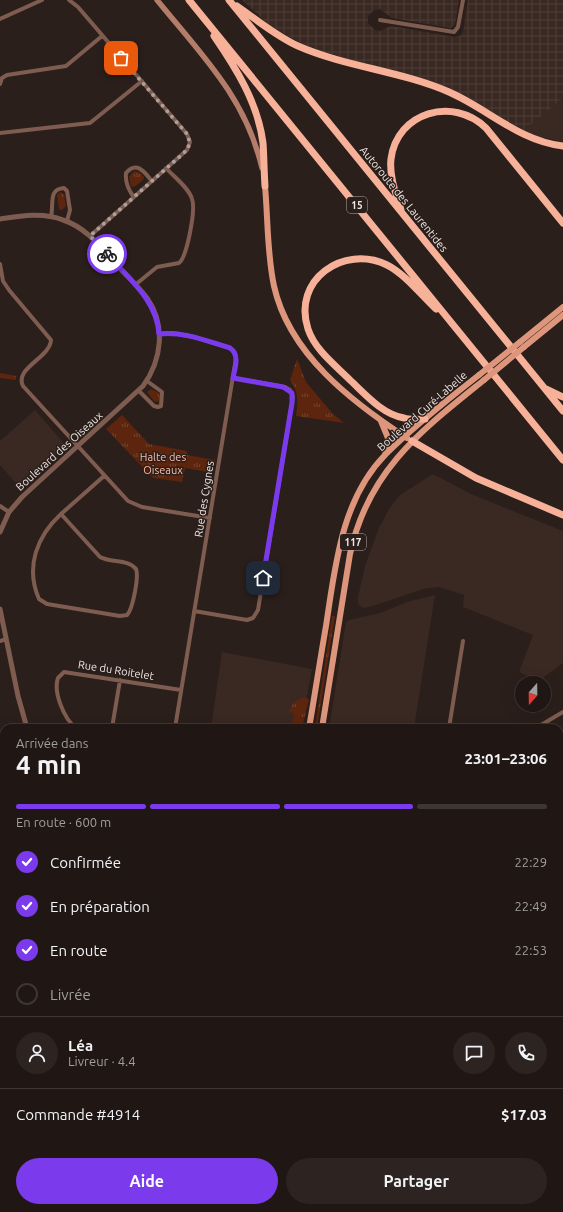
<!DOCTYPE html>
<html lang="fr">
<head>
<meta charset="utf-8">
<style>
	:root { --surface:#201714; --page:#2d2422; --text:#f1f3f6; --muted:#a29fa0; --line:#3d3634; --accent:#7c3aed }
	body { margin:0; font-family:Ubuntu,sans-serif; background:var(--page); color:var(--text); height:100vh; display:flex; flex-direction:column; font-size:15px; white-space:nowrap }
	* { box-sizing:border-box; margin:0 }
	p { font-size:13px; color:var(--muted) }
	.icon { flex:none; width:22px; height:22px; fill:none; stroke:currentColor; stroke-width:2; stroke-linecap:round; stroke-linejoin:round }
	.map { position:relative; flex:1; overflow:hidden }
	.drawer { position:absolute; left:0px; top:724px; width:563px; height:488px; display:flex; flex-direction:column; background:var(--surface); border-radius:12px 12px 0 0; box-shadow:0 4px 16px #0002,0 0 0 1px var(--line) }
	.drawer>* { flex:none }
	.needle { width:26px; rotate:200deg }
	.controls { position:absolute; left:515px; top:676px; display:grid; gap:8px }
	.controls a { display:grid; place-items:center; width:36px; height:36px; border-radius:50%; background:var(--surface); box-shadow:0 4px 16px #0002,0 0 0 1px var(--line); font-size:20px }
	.pin { position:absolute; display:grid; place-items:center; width:34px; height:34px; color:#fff; margin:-17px; border-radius:8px; box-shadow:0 2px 6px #0006 }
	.courier { position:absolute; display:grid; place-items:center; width:40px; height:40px; margin:-20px; border:3px solid #7c3aed; border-radius:50%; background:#fff; color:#222; box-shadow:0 1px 5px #0007 }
	.headline em { font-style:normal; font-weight:600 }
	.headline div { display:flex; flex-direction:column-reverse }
	.headline { display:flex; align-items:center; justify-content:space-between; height:68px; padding:0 16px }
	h1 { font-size:26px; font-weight:600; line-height:30px }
	.bar { display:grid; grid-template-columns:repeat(4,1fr); gap:6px 4px; align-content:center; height:48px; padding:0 16px }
	.bar i { height:5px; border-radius:3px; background:var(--line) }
	.bar .current { background:var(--accent) }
	.bar p { grid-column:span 4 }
	.line { display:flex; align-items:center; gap:10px; padding:0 16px; border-top:1px solid var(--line) }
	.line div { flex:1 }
	.round { display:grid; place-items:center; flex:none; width:42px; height:42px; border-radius:21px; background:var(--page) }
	ol { padding:0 16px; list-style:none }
	li { display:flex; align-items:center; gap:12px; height:44px }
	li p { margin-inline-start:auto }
	li .icon { padding:4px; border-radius:50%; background:var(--accent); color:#fff; stroke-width:4 }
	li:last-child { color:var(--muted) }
	li i { width:22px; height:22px; border:2px solid var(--line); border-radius:50% }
	.primary-button { display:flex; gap:8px; margin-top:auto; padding:8px 16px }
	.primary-button a { flex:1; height:46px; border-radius:24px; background:var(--accent); color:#fff; font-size:16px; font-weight:600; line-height:46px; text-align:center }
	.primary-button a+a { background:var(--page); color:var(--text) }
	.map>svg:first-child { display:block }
	.built { fill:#3a2822 }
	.industrial { fill:url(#industrial-grid) }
	.grass { fill:url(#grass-tufts) }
	.forest { fill:url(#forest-firs) }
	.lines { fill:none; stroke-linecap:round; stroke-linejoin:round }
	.minor { stroke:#7f5c50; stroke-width:4 }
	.tertiary { stroke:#7f5c50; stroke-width:5 }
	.secondary { stroke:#b47d69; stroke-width:5.5 }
	.primary { stroke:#dd957c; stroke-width:6 }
	.motorway { stroke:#f7b199; stroke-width:7 }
	.primary-bridge { stroke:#dd957c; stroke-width:6 }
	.done { stroke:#aaa09d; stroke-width:4; stroke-dasharray:0 7.2 }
	.route { stroke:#7c3aed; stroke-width:5 }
	.labels { text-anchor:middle; stroke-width:3; stroke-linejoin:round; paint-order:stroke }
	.shield { fill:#2b1f1b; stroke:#b4aaa7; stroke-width:1 }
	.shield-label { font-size:10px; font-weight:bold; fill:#eee6e3 }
	.street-label { font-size:11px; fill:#eee6e3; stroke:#2b1f1b }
	.park-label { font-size:11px; fill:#febba4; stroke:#2b1f1b }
</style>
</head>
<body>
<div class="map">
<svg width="563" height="1212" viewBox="0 0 563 1212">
	<defs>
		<pattern id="industrial-grid" width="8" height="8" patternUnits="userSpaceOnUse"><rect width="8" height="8" fill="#3a2822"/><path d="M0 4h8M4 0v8" fill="none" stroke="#4d3d37"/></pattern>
		<pattern id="grass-tufts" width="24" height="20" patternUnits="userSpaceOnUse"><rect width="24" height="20" fill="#5d240e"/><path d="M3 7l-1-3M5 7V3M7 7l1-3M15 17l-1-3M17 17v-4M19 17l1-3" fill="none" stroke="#754431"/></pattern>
		<pattern id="forest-firs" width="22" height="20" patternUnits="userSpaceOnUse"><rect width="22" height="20" fill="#793014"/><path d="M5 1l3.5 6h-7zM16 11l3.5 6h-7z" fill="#8c4e36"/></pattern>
	</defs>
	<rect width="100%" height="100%" fill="#2b1f1b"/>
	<path class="built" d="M 563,98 L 563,142 L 536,136 L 523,131 Z
		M 35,410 L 66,446 L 21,489 L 0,465 L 0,441 Z
		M 433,474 L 471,494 L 563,531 L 563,663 L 539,681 L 519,672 L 533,635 L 463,607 L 464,595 L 439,587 L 423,589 L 373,606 L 363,608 L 358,604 L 358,597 L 365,566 L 380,525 L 381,525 L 389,509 L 400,495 Z
		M 435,595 L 414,728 L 329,728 L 346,622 L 349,620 L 380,613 L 407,602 Z
		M 222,652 L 312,669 L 301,728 L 211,728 Z
		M 252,1208 L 327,1208 L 326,1212 L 268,1212 Z"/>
	<path class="industrial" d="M 242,0 L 459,0 L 455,24 L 451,28 L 392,18 L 380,9 L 374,10 L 368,16 L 368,23 L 375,30 L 380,31 L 391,26 L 454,37 L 460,36 L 463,32 L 468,0 L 563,0 L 563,98 L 523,131 L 457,92 L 324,52 L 297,41 L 269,25 Z"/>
	<path class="grass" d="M 134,171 L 139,172 L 144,177 L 143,180 L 134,187 L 131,186 L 129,177 Z
		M 60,192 L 64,194 L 66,206 L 62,210 L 59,209 L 57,195 Z
		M 297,359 L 306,382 L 332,413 L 344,423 L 296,416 C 298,401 299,393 290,380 Z
		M 0,373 L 16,376 L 16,380 L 0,378 Z
		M 151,389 L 159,393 L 160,398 L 158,402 L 154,401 L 147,392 Z
		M 122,415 L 149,444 L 187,451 L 187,455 L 215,460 L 213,473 L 185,468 L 182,482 L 153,478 L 106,429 Z
		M 332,616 L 335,616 L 317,728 L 315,728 Z
		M 304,697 L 309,699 L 302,728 L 291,728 L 294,713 L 289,712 C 291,704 296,700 304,697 Z
		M 559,1091 L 563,1092 L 563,1148 L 559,1147 Z"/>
	<path class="forest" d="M 105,1208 L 224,1208 L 223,1212 L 104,1212 Z"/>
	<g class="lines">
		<path class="minor" d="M 69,0 L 78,7 L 187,134 L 190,142 L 187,150 L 90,236
			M 0,19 L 42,0
			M 380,20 L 454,32 L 458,27 L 463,0
			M 0,84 L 2,78 L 7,75 L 66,66 L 102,36
			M 0,133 L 90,123 L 142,81
			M 133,196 C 128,189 125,182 126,173 C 136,161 144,171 151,180
			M 51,217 C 54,204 48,189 64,188 L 67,191 L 70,210 L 67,221
			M 0,264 L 3,281 L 9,290 L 51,340 C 50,358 14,368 23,386 L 128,501 L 142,507 L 210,518
			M 135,285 L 157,267 L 179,263 C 187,257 196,209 192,199 C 189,188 174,177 166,168
			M 159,334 L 172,333 L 194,337 L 230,348 L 235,353 L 236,358 L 175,728
			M 139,391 L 154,406 L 158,407 L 161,406 L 162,392 L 147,381
			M 0,506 L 9,512
			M 61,514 L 100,557 C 111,563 128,559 136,569 C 139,576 133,609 127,615 L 120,616 L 47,604 L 39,599 C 25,567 37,536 61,514 Z
			M 61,514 L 104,476
			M 194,611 L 247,620 L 253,618 L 258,610 L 293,397 L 290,390 L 285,387 L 233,378
			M 0,641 L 6,639
			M 76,728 C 64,719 53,692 58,678 L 64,672 L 181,690
			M 112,728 L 120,680
			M 449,728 L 463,641
			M 536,728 L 563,712
			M 559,784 L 563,785
			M 559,840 L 563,841
			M 0,851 L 4,850
			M 0,921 L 4,919
			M 0,987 L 4,985
			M 559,1050 L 563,1034
			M 0,1053 L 4,1071
			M 0,1094 L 4,1093
			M 0,1155 L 4,1154
			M 0,1173 L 4,1189
			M 8,1208 L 9,1212
			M 74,1212 L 74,1208
			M 361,1212 L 362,1208
			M 417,1212 L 418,1208
			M 472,1212 L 473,1208
			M 532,1212 L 533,1208"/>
		<path class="tertiary" d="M 0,219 C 20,216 43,212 63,220 C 85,227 99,245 114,262 C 125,274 137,285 147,298 C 166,325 162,360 143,386 L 22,497 L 9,512 L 0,532
			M 0,609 L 18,696 L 27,728
			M 0,778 L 4,775"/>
		<path class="secondary" d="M 157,0 C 201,54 246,98 262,168"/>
		<path class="primary" d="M 265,186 C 268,219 267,254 274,286 C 289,354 352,402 407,438
			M 520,342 L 563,307
			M 524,347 L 563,315
			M 381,421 L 388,438 L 385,455
			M 309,728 C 315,694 320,660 326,626 C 335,568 341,500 385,455 C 414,426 447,400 479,375
			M 322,728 L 350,554 C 368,470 422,430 484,380
			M 231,1212 L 232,1208
			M 243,1212 L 244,1208"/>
		<path class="motorway" d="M 189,0 L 563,460
			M 229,0 L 563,411
			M 237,6 C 257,20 276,36 298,46 C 346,67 401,71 449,92 C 488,109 519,141 563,146
			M 214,36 C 236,68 258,103 263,143 C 264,157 264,172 265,186
			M 401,210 C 396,194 389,176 391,159 C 397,112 453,96 486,128 L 563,223
			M 546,389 L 563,397
			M 425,419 C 418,419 410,420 404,418 C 382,414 366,395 350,380 C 335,365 315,350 308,329 C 292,280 343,244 387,265 C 405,274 421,295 436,309
			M 412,441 L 476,478 L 563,515"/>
		<path class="primary-bridge" d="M 479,375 L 520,342
			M 484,380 L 524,347"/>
	</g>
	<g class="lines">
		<path class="done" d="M 107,254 L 90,236 L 187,150 L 190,143 L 187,134 L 121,58"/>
		<path class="route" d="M 107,254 C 128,278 157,300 159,334 C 183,331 207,341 230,348 C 240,355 235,368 233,378 L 283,387 L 292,393 L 292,403 L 263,578"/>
	</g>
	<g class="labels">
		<g class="shield">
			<rect x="347" y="197" width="20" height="16" rx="3"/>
			<rect x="340" y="534" width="26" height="16" rx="3"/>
		</g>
		<g class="shield-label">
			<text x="357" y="209">15</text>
			<text x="353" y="546">117</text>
		</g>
		<g class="street-label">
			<text transform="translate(404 199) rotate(51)" y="4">Autoroute des Laurentides</text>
			<text transform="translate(422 411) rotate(-41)" y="4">Boulevard Curé-Labelle</text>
			<text transform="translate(59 451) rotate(-42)" y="4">Boulevard des Oiseaux</text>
			<text transform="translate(204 499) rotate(-81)" y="4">Rue des Cygnes</text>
			<text transform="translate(116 670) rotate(9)" y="4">Rue du Roitelet</text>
		</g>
		<g class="park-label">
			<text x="163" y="461">Halte des<tspan x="163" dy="13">Oiseaux</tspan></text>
		</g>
	</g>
</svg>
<div class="controls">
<a><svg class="needle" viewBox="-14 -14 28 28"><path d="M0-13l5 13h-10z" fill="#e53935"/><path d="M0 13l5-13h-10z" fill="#a29fa0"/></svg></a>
</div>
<div class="pin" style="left:121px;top:58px;background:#ea580c"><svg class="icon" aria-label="bag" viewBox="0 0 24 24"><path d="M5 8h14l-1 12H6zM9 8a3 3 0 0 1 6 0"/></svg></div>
<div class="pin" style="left:263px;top:578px;background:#1f2937"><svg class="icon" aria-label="home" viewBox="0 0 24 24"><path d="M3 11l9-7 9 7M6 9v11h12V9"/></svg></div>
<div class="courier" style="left:107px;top:254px"><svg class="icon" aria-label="bike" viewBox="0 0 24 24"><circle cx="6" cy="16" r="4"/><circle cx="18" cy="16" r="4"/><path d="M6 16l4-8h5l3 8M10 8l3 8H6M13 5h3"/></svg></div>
<section class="drawer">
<div class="headline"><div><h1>4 min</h1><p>Arrivée dans</p></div><em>23:01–23:06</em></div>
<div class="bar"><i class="current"></i><i class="current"></i><i class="current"></i><i></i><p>En route · 600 m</p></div>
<ol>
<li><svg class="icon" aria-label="check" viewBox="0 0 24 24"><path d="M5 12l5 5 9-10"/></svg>Confirmée<p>22:29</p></li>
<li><svg class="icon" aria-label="check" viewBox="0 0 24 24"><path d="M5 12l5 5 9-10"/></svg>En préparation<p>22:49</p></li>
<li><svg class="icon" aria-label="check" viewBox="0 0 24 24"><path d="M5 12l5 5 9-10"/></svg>En route<p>22:53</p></li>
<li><i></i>Livrée</li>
</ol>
<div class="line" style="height:72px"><a class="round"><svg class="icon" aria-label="person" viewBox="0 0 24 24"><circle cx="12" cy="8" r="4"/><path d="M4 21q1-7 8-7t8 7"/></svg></a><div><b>Léa</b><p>Livreur · 4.4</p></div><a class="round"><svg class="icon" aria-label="chat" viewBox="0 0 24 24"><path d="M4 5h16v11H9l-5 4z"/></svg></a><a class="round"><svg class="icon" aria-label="phone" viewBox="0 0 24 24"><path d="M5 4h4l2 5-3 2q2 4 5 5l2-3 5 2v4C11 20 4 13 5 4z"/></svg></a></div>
<div class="line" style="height:52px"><div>Commande #4914</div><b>$17.03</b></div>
<div class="primary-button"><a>Aide</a><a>Partager</a></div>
</section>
</div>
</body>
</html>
